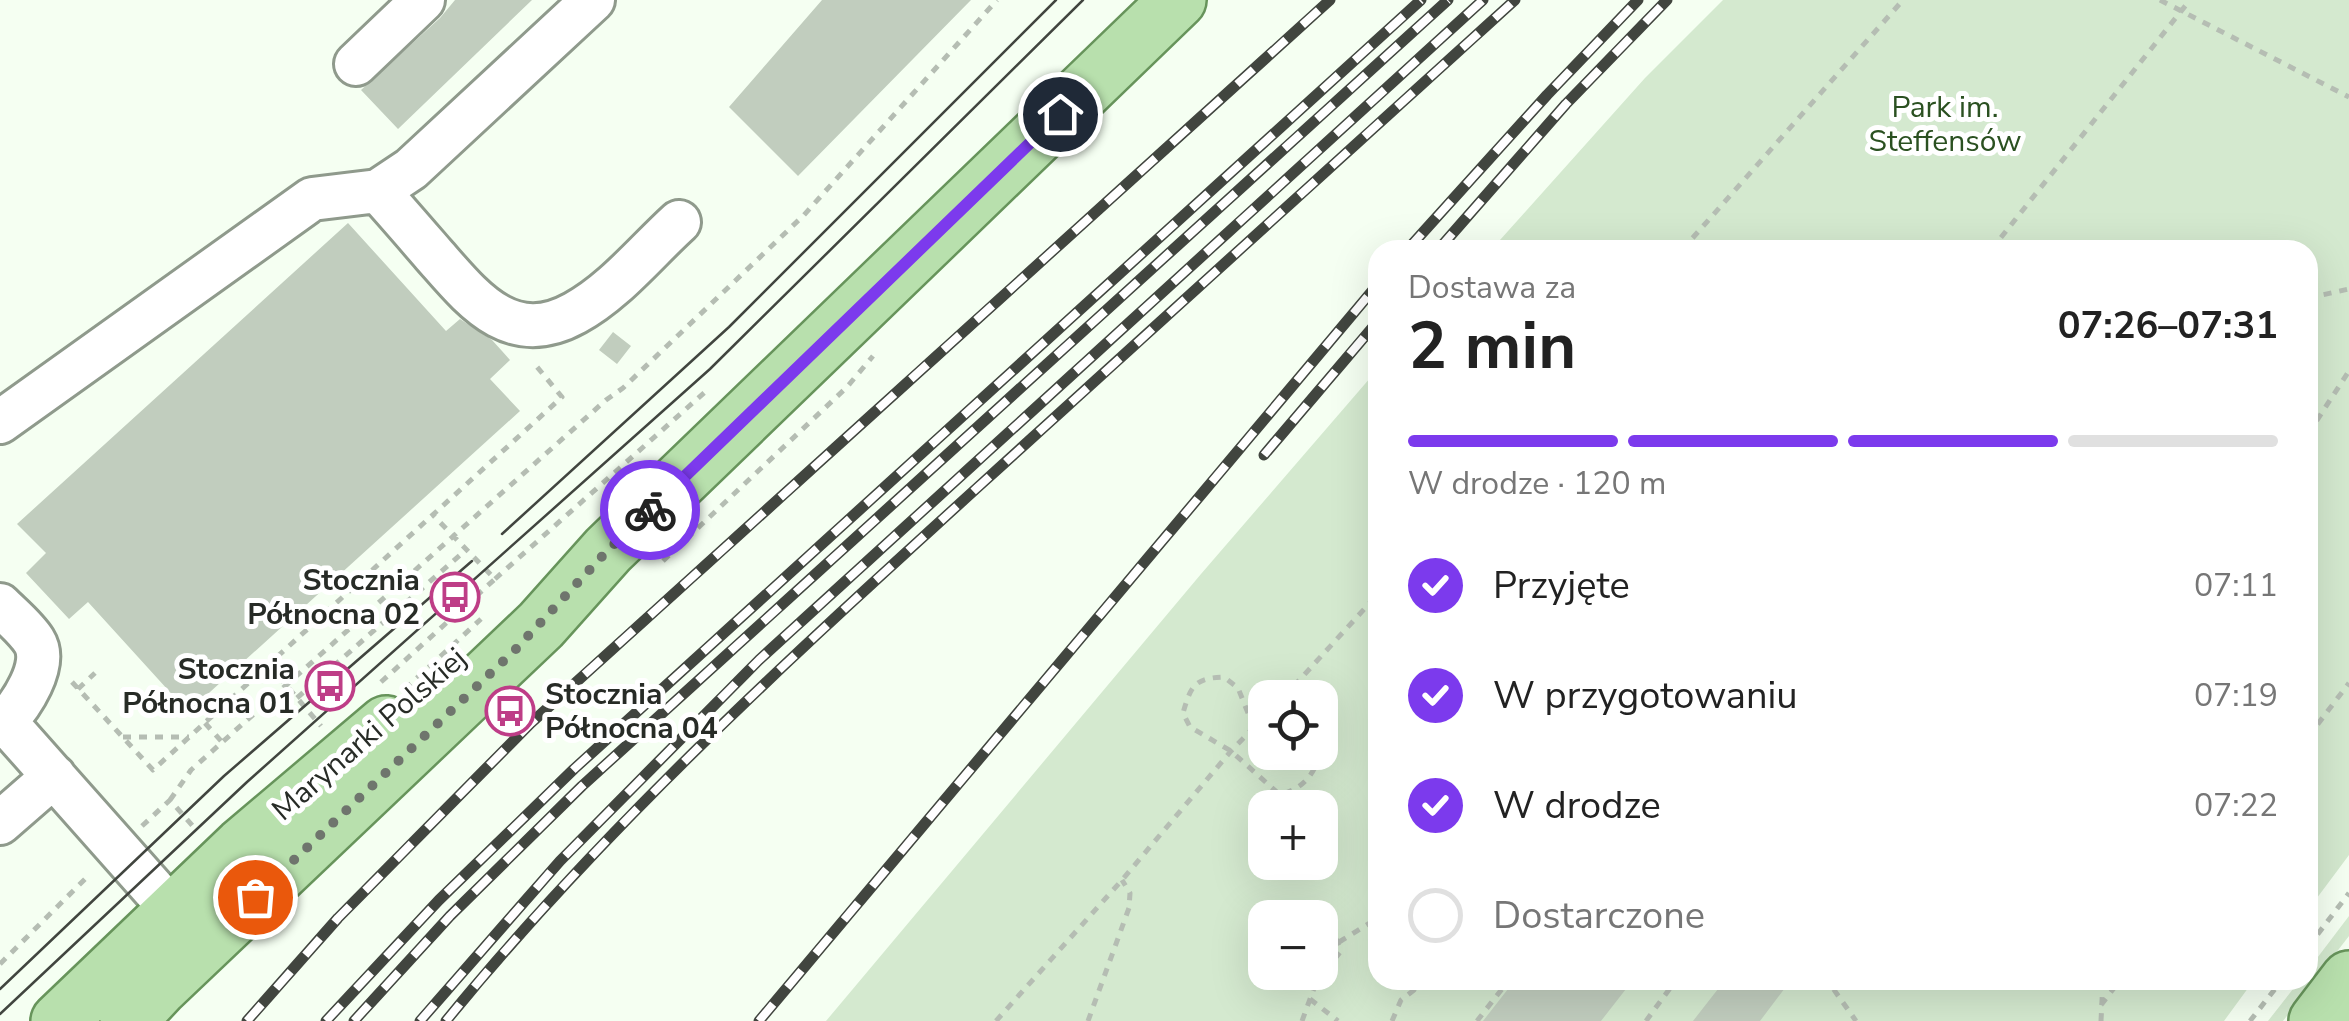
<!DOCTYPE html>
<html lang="pl">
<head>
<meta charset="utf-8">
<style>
	:root { --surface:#fff; --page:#f6f6f6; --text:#222; --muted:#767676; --line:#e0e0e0; --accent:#7c3aed }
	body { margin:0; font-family:"Nunito Sans",sans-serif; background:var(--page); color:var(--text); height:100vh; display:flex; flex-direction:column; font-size:38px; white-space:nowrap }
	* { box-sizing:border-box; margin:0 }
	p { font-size:32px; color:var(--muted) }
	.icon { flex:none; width:55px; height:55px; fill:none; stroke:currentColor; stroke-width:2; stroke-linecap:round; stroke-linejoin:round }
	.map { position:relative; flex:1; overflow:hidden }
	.drawer { position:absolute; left:1368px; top:240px; width:950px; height:750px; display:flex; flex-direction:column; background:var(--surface); border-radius:30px; box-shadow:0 10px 40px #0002 }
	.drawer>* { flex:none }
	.buttons { position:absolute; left:1248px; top:680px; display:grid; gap:20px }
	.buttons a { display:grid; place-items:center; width:90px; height:90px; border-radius:20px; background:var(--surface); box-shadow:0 10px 40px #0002; font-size:50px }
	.pin { position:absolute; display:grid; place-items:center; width:85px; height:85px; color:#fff; margin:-42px; border:5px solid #fff; border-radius:50%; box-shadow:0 2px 10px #0007 }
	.courier { position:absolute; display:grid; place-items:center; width:100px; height:100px; margin:-50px; border:8px solid #7c3aed; border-radius:50%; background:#fff; color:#222; box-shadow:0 2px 12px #0007 }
	.summary em { font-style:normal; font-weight:700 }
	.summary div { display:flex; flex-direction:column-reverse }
	.summary { display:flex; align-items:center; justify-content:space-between; height:170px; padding:0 40px }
	h1 { font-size:65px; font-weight:700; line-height:75px }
	.bar { display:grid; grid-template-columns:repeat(4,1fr); gap:15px 10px; align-content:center; height:120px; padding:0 40px }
	.bar i { height:12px; border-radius:8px; background:var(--line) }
	.bar .on { background:var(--accent) }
	.bar p { grid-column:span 4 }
	ol { padding:0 40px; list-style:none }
	li { display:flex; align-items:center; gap:30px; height:110px }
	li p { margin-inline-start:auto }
	li .icon { padding:10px; border-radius:50%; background:var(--accent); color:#fff; stroke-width:4 }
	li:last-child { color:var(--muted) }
	li i { width:55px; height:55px; border:5px solid var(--line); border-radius:50% }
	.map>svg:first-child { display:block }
	.green { fill:#d4e9cf; fill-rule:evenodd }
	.building { fill:#c1cdbe }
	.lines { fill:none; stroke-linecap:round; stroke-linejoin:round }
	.minor-casing { stroke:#8f9a8c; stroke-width:48 }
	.major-casing { stroke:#67945b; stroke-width:60 }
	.path { stroke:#b5bdb3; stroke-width:5; stroke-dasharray:8 8; stroke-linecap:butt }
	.minor { stroke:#fff; stroke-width:42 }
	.major { stroke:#b8e0ad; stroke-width:55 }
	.tram { stroke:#41453f; stroke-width:2.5 }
	.rail-casing { stroke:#41453f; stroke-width:11 }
	.rail { stroke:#fff; stroke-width:8; stroke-dasharray:22; stroke-linecap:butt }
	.done { stroke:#6f756d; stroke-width:10; stroke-dasharray:0 18 }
	.route { stroke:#7c3aed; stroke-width:12 }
	.labels { text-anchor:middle; stroke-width:10; stroke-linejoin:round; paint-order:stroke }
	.park-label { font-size:30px; fill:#2b5121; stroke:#fff }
	.poi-label { font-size:30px; font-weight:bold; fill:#272b26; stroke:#fff; text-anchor:end }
	.street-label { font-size:30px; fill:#272b26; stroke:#fff }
</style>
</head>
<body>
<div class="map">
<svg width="2349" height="1021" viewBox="0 0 2349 1021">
	<rect width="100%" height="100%" fill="#f5fff2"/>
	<path class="green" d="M 1723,0 L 2349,0 L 2349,855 L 2308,910 L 2308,250 L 1491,250 L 1645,78 Z
		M 1377,370 L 1378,980 L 2254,980 L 2224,1021 L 826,1021 L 1201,574 ZM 1265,698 L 1320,698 L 1320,752 L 1265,752 ZM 1265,808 L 1320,808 L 1320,862 L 1265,862 ZM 1265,918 L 1320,918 L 1320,972 L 1265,972 Z
		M 2349,916 L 2349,936 L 2283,1021 L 2268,1021 L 2300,980 L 2308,980 L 2308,970 Z"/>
	<path class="building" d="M 455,0 L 532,0 L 398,129 L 361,90 L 440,18 Z
		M 822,0 L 971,0 L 798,176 L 729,107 Z
		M 348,223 L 446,331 L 460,319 L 492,340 L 502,351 L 510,360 L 490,379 L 520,411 L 188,712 L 88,602 L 69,619 L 26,573 L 46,553 L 17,524 Z
		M 613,332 L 631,346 L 617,364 L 599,350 Z
		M 1515,980 L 1633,980 L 1601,1021 L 1483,1021 Z
		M 1725,980 L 1791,980 L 1760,1021 L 1693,1021 Z"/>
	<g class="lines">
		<g class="minor-casing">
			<path id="minor" d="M 356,64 L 423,0
				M 378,191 L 411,169 L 593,0
				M 0,422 L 312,199 L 378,191 C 397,212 415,233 434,255 C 472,298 510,349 575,313 C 614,292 646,252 679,222
				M 0,605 C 11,616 26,628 34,641 C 49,665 20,706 5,722
				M 0,716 L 173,911
				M 0,823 L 54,776"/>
		</g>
		<g class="major-casing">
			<path id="major" d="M 59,1021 L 242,846 L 386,724
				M 128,1021 L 160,987 L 541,625 L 608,550 L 1178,0
				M 2317,1021 L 2349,979"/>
		</g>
		<path class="path" d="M 2160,0 L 2349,97
			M 1682,250 L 1903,0
			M 1991,250 L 2190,0
			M 2308,298 L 2349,289
			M 2308,434 L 2349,371
			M 663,561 L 847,387 L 873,356
			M 495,579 L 705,392
			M 268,664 L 321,726
			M 72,682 L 153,770 L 562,397 L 533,362
			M 381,682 L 495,579 L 433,515
			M 78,689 L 95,673
			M 405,689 L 481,619
			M 297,698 L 467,549
			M 1283,698 L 1378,594
			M 205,723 L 222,742
			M 1254,728 L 1238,688 L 1224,677 C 1194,678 1191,686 1183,713 L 1190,727 L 1231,751 L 1280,795 C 1299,789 1309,781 1317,763 L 1311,752
			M 123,737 L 189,737
			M 2308,737 L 2349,683
			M 170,800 L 191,770 L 606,400 L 623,388 L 804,215 L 997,0
			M 142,826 L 170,800 L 197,831
			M 1320,940 L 1326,937 L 1336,939 L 1341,951 L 1333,961 L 1320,958
			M 1339,942 L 1378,918
			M 2308,947 L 2349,893
			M 0,964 L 90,874
			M 1821,980 L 1832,987 L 1856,1021
			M 1310,999 L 1338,1021
			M 2101,1005 L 2120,980
			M 996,1021 L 1122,880 L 1231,751 L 1265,716
			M 1088,1021 L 1129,908 L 1130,893 L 1122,880
			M 1302,1021 L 1320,972
			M 1392,1021 L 1401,1000 L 1414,990 L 1415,980
			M 1477,1021 L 1509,980
			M 1646,1021 L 1676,980
			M 2101,1021 L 2103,980
			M 2250,1021 L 2282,980"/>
		<use href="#minor" class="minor"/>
		<use href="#major" class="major"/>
		<path class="tram" d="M 502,534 L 729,327 L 1056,0
			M 0,989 L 224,776 L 472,561
			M 0,1014 L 247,782 L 710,369 L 1083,0"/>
		<g class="rail-casing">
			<path id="rail" d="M 1407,250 L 1547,95 L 1638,0
				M 1438,250 L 1566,104 L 1667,0
				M 1264,455 L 1378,321
				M 247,1021 L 338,918 L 531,723 L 1330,0
				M 326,1021 L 439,900 L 574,769 L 1421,0
				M 354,1021 L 450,916 L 582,786 L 1448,0
				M 420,1021 L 560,861 L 759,660 L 1483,0
				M 446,1021 C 605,826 792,656 978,487 C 1157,325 1336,162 1515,0
				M 759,1021 L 1378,284"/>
		</g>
		<use href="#rail" class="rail"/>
	</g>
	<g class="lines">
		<path class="done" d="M 255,897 L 515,650 L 608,550 L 650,510"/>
		<path class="route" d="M 650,510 L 1060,114"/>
	</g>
	<defs>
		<g id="bus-ring" transform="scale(2.5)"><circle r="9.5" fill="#fff" stroke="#be3d87" stroke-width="1.5"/><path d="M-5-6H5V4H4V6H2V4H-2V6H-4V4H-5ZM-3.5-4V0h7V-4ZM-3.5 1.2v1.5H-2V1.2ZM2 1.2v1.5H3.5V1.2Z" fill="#be3d87"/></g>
	</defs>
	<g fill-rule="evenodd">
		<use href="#bus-ring" x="455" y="597"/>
		<use href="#bus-ring" x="330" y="686"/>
		<use href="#bus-ring" x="510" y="711"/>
	</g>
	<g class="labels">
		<g class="park-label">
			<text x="1945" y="117">Park im.<tspan x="1945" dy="34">Steffensów</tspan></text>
		</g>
		<g class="poi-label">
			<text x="420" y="590">Stocznia<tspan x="420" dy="34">Północna 02</tspan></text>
			<text x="295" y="679">Stocznia<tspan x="295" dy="34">Północna 01</tspan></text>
			<text x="545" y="704" text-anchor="start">Stocznia<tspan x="545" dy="34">Północna 04</tspan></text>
		</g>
		<g class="street-label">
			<text transform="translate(369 734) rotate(-41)" y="10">Marynarki Polskiej</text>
		</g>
	</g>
</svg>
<div class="buttons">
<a><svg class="icon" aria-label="locate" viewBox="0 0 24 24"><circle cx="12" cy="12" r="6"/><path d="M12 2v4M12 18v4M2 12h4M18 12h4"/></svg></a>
<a>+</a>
<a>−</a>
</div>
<div class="pin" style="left:255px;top:897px;background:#ea580c"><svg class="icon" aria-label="bag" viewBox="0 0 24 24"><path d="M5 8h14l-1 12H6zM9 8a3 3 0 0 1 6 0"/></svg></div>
<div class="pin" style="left:1060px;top:114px;background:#1f2937"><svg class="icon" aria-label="home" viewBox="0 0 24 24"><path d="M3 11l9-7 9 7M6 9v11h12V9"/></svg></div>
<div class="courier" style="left:650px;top:510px"><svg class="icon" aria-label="bike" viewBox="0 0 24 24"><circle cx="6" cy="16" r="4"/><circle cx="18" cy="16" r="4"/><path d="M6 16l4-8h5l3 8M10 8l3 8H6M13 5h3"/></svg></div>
<section class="drawer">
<div class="summary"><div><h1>2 min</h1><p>Dostawa za</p></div><em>07:26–07:31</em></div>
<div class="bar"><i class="on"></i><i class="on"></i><i class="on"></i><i></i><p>W drodze · 120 m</p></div>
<ol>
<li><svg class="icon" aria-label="check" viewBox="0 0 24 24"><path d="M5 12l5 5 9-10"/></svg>Przyjęte<p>07:11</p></li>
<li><svg class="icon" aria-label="check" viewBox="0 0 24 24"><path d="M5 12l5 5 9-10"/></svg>W przygotowaniu<p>07:19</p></li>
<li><svg class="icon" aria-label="check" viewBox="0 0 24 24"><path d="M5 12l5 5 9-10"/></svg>W drodze<p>07:22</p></li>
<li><i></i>Dostarczone</li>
</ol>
</section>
</div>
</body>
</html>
